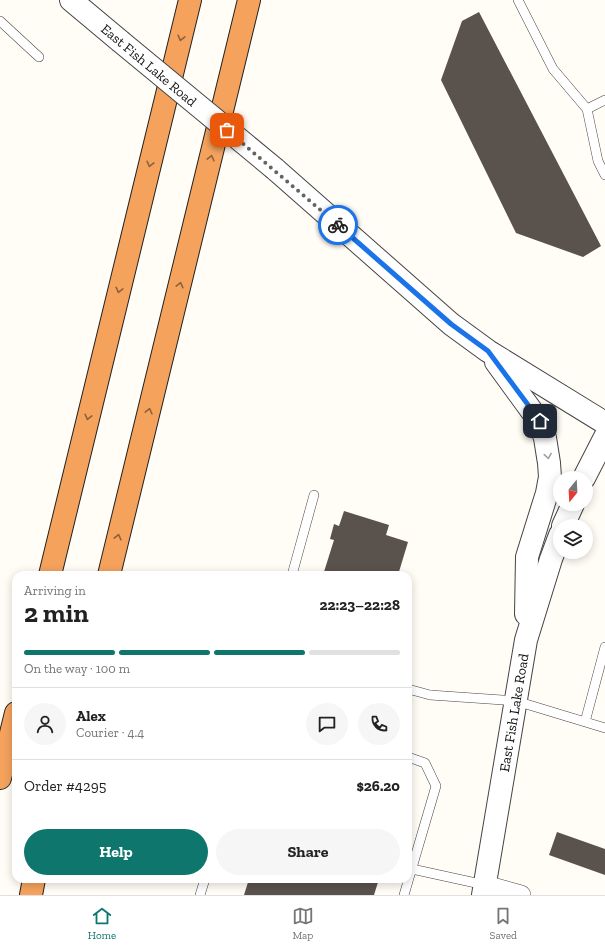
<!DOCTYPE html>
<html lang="en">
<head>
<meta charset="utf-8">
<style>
	:root { --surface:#fff; --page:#f6f6f6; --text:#222; --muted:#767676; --line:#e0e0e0; --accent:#0f766e }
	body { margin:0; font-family:"Zilla Slab",serif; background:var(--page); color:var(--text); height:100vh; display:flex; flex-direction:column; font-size:15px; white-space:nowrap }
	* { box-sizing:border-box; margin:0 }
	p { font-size:13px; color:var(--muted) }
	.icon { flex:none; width:22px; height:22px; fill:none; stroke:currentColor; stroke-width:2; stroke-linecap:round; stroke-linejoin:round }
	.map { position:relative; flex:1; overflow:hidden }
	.drawer { position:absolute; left:12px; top:571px; width:400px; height:312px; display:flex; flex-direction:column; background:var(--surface); border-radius:12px; box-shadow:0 2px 10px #0003 }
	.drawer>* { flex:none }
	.needle { width:26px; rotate:198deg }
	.controls { position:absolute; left:553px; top:471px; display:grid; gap:8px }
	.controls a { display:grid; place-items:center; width:40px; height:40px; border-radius:50%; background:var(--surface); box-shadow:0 2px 10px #0003; font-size:20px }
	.pin { position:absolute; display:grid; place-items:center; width:34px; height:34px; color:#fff; margin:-17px; border-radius:8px; box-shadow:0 2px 6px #0006 }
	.courier { position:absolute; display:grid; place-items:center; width:40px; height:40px; margin:-20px; border:3px solid #1a73e8; border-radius:50%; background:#fff; color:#222; box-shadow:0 1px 5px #0007 }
	.overview em { font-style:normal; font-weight:700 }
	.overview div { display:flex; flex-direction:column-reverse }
	.overview { display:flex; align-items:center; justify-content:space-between; height:68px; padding:0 12px }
	h1 { font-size:26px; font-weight:700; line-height:30px }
	.bar { display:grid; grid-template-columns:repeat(4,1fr); gap:6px 4px; align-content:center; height:48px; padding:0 12px }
	.bar i { height:5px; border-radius:3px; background:var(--line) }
	.bar .active { background:var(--accent) }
	.bar p { grid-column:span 4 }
	.line { display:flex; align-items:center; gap:10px; padding:0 12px; border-top:1px solid var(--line) }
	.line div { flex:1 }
	.round { display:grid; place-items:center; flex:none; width:42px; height:42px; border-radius:21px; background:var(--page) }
	.primary-button { display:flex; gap:8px; margin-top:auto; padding:8px 12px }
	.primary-button a { flex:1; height:46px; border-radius:24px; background:var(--accent); color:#fff; font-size:16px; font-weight:700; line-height:46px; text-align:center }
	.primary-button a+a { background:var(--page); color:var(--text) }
	.tab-bar { display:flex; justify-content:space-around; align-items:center; height:56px; border-top:1px solid var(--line); background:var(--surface); font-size:11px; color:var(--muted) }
	.tab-bar a { display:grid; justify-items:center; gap:2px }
	.tab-bar .active { color:var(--accent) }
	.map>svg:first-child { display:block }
	.building { fill:#5a524d }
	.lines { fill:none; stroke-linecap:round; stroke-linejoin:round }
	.service-casing { stroke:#444; stroke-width:10 }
	.minor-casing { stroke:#444; stroke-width:20 }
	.tertiary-casing { stroke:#444; stroke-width:24 }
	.motorway-casing { stroke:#222; stroke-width:24 }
	.service { stroke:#fff; stroke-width:9 }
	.minor { stroke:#fff; stroke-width:19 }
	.tertiary { stroke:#fff; stroke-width:22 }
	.motorway { stroke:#f5a25d; stroke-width:22 }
	.tertiary-bridge-casing { stroke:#444; stroke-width:24; stroke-linecap:butt }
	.tertiary-bridge { stroke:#fff; stroke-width:22 }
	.oneway { stroke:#8e613b }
	.oneway2 { stroke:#a0a0a0 }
	.done { stroke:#646461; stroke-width:4; stroke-dasharray:0 7.2 }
	.route { stroke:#1a73e8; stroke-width:5 }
	.labels { text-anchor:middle; stroke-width:4; stroke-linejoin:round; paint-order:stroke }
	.street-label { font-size:14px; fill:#111; stroke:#fff }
</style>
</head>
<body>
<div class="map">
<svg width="605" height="895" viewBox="0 0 605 895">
	<rect width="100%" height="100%" fill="#fffdf5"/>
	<path class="building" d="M 479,12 L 601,246 L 583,257 L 516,233 L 441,80 L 462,21 Z
		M 344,511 L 389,525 L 386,535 L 408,542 L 398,575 L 323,575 L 334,540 L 330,539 L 334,524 L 339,526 Z
		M 557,832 L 605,849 L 605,875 L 549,855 Z
		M 249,879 L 379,879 L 374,895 L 244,895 Z"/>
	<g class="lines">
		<g class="service-casing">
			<path id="service" d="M 518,0 L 553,69 L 587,109 L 598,161 L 605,175
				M 0,21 L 39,57
				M 587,109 L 605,100
				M 292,575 L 314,495
				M 408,689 L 430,695 L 516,701 L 605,728
				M 585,722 L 605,647
				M 412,869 L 485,885
				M 200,895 L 205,879
				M 404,895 L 436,786 L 425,763 L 408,757"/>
		</g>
		<g class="minor-casing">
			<path id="minor" d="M 485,885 L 521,895"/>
		</g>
		<g class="tertiary-casing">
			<g id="tertiary">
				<path d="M 71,0 L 120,41"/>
				<path d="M 275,169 L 451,324 L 488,351 L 605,423"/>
				<path d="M 496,362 L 539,421 L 545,438 L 549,463 L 550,477 L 547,493 L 527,557 L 526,614"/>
				<path d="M 584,478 L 605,437"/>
				<path d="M 563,526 L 573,504"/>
				<path id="s1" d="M 483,895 L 526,640 L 551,559 L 560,535"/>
			</g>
		</g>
		<g class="motorway-casing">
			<path id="motorway" d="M 50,575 L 190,0
				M 109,575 L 249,0
				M 0,778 L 16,713
				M 31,895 L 34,879"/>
		</g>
		<use href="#service" class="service"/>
		<use href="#minor" class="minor"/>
		<use href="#tertiary" class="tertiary"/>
		<use href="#motorway" class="motorway"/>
		<g class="tertiary-bridge-casing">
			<path id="tertiary-bridge" d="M 120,41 L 275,169"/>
		</g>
		<use href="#tertiary-bridge" class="tertiary-bridge"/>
	</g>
	<defs><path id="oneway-chevron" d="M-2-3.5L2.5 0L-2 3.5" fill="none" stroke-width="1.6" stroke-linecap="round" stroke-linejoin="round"/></defs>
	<g class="oneway">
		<use href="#oneway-chevron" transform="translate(181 38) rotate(104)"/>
		<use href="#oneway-chevron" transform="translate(211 158) rotate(-76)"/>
		<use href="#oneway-chevron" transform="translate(150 164) rotate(104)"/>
		<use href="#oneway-chevron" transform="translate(180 285) rotate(-76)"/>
		<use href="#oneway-chevron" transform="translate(119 290) rotate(104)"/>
		<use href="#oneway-chevron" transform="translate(149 411) rotate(-76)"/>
		<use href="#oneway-chevron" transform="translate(88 417) rotate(104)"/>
		<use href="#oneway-chevron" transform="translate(118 537) rotate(-76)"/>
	</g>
	<use class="oneway2" href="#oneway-chevron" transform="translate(548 456) rotate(81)"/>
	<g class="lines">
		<path class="done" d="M 227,130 L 338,225"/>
		<path class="route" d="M 338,225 L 451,324 L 488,351 L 540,421"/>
	</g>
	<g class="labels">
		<g class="street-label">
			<text transform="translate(149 65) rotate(40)" y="5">East Fish Lake Road</text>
			<text dy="5" stroke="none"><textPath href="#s1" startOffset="185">East Fish Lake Road</textPath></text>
		</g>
	</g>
</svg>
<div class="controls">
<a><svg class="needle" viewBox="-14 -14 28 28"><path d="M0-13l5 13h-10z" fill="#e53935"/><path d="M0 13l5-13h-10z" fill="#767676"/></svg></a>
<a><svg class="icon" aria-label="layers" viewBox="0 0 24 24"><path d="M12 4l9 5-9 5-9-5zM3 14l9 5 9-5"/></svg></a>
</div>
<div class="pin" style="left:227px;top:130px;background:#ea580c"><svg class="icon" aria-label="bag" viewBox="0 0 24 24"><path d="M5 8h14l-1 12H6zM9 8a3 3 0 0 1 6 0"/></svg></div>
<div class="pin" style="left:540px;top:421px;background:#1f2937"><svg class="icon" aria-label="home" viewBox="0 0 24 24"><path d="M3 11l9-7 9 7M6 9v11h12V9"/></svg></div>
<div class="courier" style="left:338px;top:225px"><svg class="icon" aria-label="bike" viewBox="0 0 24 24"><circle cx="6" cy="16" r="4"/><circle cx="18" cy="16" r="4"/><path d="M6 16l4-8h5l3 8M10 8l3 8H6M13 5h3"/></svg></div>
<section class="drawer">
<div class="overview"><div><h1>2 min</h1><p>Arriving in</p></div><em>22:23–22:28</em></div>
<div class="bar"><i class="active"></i><i class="active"></i><i class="active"></i><i></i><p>On the way · 100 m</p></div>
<div class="line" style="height:72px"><a class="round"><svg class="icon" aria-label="person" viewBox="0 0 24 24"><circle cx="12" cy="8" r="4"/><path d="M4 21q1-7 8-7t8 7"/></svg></a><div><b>Alex</b><p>Courier · 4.4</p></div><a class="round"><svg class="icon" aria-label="chat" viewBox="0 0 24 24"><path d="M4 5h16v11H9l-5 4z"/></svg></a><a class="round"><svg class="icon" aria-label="phone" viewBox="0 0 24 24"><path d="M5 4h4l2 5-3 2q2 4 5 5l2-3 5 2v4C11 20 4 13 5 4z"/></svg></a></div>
<div class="line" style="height:52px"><div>Order #4295</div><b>$26.20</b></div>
<div class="primary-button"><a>Help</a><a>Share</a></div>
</section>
</div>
<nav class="tab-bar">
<a class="active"><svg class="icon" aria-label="home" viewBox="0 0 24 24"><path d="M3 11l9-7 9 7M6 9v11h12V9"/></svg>Home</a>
<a><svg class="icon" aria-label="map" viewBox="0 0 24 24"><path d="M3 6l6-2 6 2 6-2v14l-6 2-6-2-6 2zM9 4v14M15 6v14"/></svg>Map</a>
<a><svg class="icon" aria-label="saved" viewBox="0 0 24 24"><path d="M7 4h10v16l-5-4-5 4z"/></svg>Saved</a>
</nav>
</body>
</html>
